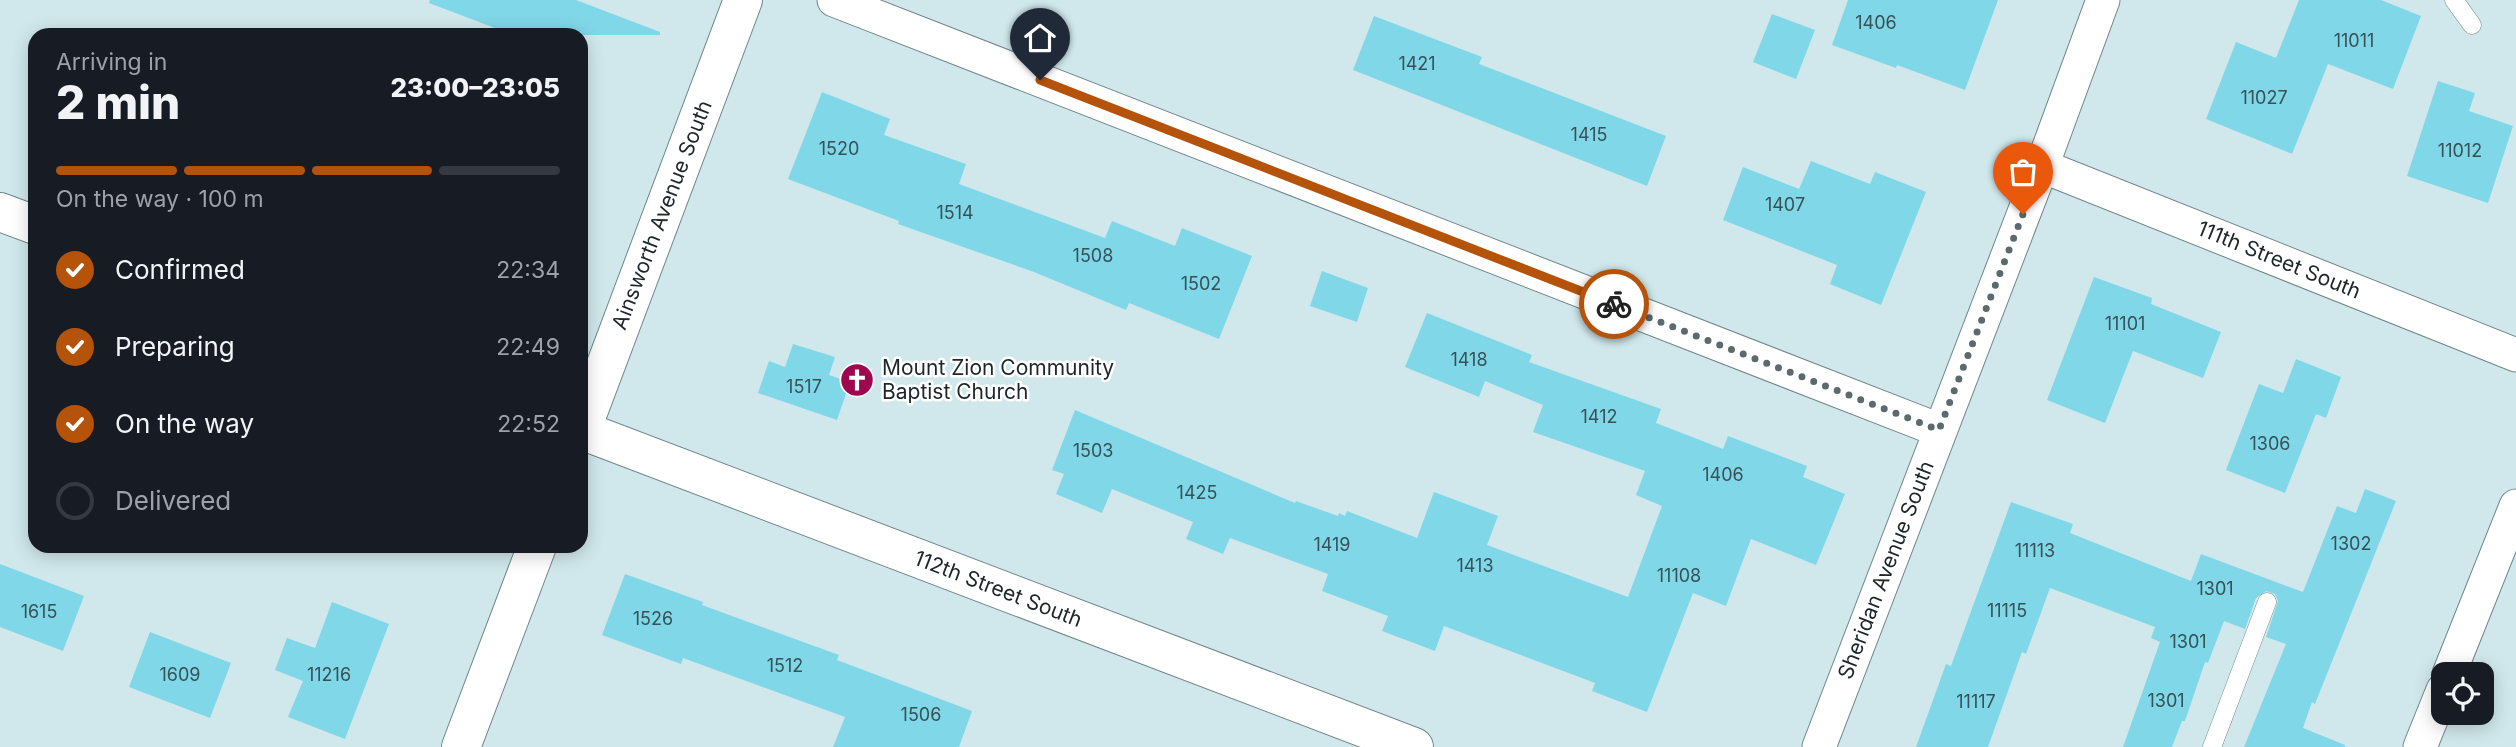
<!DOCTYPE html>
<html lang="en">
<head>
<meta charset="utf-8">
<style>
	:root { --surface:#171b24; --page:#242831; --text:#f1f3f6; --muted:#9ea1a6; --line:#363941; --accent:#b45309 }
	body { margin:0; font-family:Inter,sans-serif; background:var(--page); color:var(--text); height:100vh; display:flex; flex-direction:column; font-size:26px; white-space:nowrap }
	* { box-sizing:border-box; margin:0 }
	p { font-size:23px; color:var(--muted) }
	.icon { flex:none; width:38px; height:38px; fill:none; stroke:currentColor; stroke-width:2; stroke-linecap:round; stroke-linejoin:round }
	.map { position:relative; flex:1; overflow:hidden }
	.details { position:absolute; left:28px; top:28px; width:560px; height:525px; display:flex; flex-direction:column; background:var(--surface); border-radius:21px; box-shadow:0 4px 18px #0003 }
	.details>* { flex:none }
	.tools { position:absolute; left:2431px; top:662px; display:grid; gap:14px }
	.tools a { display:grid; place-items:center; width:63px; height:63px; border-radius:14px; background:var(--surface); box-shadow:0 4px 18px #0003; font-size:35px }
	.pin { position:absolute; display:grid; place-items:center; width:60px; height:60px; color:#fff; margin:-72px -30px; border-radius:50% 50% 50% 0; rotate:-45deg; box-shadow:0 0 7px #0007 }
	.pin .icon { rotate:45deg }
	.courier { position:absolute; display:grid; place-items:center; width:70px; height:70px; margin:-35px; border:5px solid #b45309; border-radius:50%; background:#fff; color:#222; box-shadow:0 2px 9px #0007 }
	.summary em { font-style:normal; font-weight:800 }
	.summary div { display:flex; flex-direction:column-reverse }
	.summary { display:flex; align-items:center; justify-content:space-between; height:119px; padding:0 28px }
	h1 { font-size:46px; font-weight:800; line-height:52px }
	.bar { display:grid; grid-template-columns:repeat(4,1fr); gap:10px 7px; align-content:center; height:84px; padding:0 28px }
	.bar i { height:9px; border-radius:5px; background:var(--line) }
	.bar .active { background:var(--accent) }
	.bar p { grid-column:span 4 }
	ol { padding:0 28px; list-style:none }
	li { display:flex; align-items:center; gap:21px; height:77px }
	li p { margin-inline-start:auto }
	li .icon { padding:7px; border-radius:50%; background:var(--accent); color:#fff; stroke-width:4 }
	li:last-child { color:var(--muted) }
	li i { width:38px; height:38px; border:4px solid var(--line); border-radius:50% }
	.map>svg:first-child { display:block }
	.building { fill:#80d7e8 }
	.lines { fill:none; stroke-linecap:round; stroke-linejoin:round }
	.lane-casing { stroke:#70868b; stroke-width:19 }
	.street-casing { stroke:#70868b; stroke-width:35 }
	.secondary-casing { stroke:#70868b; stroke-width:40 }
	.lane { stroke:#fff; stroke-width:18 }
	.street { stroke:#fff; stroke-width:33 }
	.secondary { stroke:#fff; stroke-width:38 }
	.done { stroke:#5c6a6d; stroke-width:7; stroke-dasharray:0 12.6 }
	.route { stroke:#b45309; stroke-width:9 }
	.labels { text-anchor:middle; stroke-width:5; stroke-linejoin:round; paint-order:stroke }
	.number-label { font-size:18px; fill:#365258 }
	.street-label { font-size:21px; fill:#1d2628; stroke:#fff }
	.poi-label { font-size:21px; fill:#1d2628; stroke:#fff; text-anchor:start }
</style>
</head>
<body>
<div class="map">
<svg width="2516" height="747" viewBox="0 0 2516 747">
	<rect width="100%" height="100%" fill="#d0e8ec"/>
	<path class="building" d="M 430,0 L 576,0 L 660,32 L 660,35 L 513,35 L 429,3 Z
		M 1848,0 L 1998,0 L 1965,90 L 1897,65 L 1896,68 L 1832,45 Z
		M 2299,0 L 2381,0 L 2421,16 L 2393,89 L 2328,64 L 2292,154 L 2206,119 L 2236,42 L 2276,58 Z
		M 1772,14 L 1815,30 L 1796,79 L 1753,62 Z
		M 1374,16 L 1482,57 L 1479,64 L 1666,136 L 1647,186 L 1353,70 Z
		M 2438,81 L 2475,93 L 2469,111 L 2513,126 L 2488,203 L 2407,176 Z
		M 822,92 L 890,119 L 884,135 L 966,164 L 959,184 L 1105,238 L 1112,221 L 1175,246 L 1182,228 L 1252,256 L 1219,339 L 1129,303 L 1126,310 L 1034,272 L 898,224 L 899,221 L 788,179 Z
		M 1811,161 L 1870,184 L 1875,172 L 1926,192 L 1881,305 L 1830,284 L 1837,265 L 1723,220 L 1743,167 L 1799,189 Z
		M 1322,271 L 1368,288 L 1357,322 L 1310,306 Z
		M 2094,277 L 2152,298 L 2151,304 L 2221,332 L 2203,378 L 2133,351 L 2105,423 L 2047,400 Z
		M 1427,313 L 1532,355 L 1529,362 L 1661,409 L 1656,423 L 1723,449 L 1728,436 L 1807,466 L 1803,477 L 1845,494 L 1816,565 L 1751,539 L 1726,606 L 1693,593 L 1647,712 L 1592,691 L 1595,683 L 1444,626 L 1435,651 L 1382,631 L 1388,616 L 1322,591 L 1328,574 L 1230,538 L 1223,554 L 1186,539 L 1193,522 L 1112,489 L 1102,513 L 1056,494 L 1064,474 L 1052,470 L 1075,410 L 1295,503 L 1296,501 L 1338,516 L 1339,513 L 1345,516 L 1347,511 L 1417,538 L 1434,492 L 1498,516 L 1487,545 L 1628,597 L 1662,506 L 1636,495 L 1645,471 L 1533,432 L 1543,405 L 1485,381 L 1479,397 L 1405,367 Z
		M 793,344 L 835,357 L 829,375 L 850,382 L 837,420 L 758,393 L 769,361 L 785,367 Z
		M 2296,359 L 2341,377 L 2326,418 L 2316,414 L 2285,493 L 2226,470 L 2259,384 L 2283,393 Z
		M 2365,489 L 2396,501 L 2315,704 L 2312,702 L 2303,728 L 2345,745 L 2345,747 L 2244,747 L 2286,644 L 2266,637 L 2278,601 L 2275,594 L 2266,591 L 2256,598 L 2245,629 L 2224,621 L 2208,663 L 2205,662 L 2185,721 L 2182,721 L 2172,747 L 2123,747 L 2160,642 L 2151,638 L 2155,627 L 2050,588 L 2026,654 L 2022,652 L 1988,747 L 1916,747 L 1946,664 L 1951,666 L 2011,502 L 2073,524 L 2070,533 L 2191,581 L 2201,554 L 2303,592 L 2337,506 L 2356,513 Z
		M 0,564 L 84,596 L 63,651 L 0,627 Z
		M 625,574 L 703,602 L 702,605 L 839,655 L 837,660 L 972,711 L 959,747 L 833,747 L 845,717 L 683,658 L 681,664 L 602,635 Z
		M 332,602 L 389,624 L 345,739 L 288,717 L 303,681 L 275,670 L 287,638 L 315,648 Z
		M 150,632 L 231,663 L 210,718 L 129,687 Z"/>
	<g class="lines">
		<g class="lane-casing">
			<path id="lane" d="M 2454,0 L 2472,25
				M 2212,747 L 2267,602"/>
		</g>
		<g class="street-casing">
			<path id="street" d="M 834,0 L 1939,430
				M 2042,166 L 2516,355
				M 2449,674 L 2516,506
				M 1819,747 L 2042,166 L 2103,0
				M 2420,747 L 2443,690"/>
		</g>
		<g class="secondary-casing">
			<path id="secondary" d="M 0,212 L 35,225
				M 581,430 L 1414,747
				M 581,431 L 743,0
				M 461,747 L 537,546"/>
		</g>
		<use href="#lane" class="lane"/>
		<use href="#street" class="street"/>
		<use href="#secondary" class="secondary"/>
	</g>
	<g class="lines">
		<path class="done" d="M 1614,304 L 1939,430 L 2023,214"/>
		<path class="route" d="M 1040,80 L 1614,304"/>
	</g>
	<defs>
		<g id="church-disc" transform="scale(1.75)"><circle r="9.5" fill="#9e0650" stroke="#fff"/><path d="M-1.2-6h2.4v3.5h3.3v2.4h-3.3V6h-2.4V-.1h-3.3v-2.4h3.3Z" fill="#fff"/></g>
	</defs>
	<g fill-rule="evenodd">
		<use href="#church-disc" x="857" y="380"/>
	</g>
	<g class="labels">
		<g class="number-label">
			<text x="1876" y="29">1406</text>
			<text x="2354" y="47">11011</text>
			<text x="1417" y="70">1421</text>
			<text x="2264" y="104">11027</text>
			<text x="1589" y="141">1415</text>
			<text x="839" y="155">1520</text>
			<text x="2460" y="157">11012</text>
			<text x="1785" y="211">1407</text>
			<text x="955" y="219">1514</text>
			<text x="1093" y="262">1508</text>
			<text x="1201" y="290">1502</text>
			<text x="2125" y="330">11101</text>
			<text x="1469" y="366">1418</text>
			<text x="804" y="393">1517</text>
			<text x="1599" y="423">1412</text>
			<text x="2270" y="450">1306</text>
			<text x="1093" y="457">1503</text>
			<text x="1723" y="481">1406</text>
			<text x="1197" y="499">1425</text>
			<text x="2351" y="550">1302</text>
			<text x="1332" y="551">1419</text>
			<text x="2035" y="557">11113</text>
			<text x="1475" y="572">1413</text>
			<text x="1679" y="582">11108</text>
			<text x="2215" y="595">1301</text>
			<text x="2007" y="617">11115</text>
			<text x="39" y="618">1615</text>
			<text x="653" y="625">1526</text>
			<text x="2188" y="648">1301</text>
			<text x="785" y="672">1512</text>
			<text x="180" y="681">1609</text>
			<text x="329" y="681">11216</text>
			<text x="2166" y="707">1301</text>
			<text x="1976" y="708">11117</text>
			<text x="921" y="721">1506</text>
		</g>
		<g class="street-label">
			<text transform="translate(662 215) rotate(-69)" y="7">Ainsworth Avenue South</text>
			<text transform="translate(2279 260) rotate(22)" y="7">111th Street South</text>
			<text transform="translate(1886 570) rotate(-69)" y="7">Sheridan Avenue South</text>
			<text transform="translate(998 589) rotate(21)" y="7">112th Street South</text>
		</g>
		<g class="poi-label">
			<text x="882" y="375">Mount Zion Community<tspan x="882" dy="24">Baptist Church</tspan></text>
		</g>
	</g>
</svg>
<div class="tools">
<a><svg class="icon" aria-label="locate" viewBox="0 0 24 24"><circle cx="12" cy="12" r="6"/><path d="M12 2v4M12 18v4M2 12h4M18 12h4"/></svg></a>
</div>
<div class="pin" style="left:2023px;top:214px;background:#ea580c"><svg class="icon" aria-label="bag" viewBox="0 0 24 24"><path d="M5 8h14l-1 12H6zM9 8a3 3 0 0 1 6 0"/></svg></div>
<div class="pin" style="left:1040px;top:80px;background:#1f2937"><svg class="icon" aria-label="home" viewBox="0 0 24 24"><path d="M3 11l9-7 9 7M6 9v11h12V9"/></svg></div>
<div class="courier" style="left:1614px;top:304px"><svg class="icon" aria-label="bike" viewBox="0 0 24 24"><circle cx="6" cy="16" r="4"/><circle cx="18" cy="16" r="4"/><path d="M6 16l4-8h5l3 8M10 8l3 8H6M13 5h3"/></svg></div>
<section class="details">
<div class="summary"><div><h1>2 min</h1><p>Arriving in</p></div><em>23:00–23:05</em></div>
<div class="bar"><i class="active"></i><i class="active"></i><i class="active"></i><i></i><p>On the way · 100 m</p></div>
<ol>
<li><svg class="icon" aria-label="check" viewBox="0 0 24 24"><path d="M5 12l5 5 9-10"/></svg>Confirmed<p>22:34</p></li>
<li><svg class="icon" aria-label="check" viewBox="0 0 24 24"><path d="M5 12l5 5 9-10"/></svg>Preparing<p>22:49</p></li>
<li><svg class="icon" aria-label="check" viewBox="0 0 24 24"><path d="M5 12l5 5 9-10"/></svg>On the way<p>22:52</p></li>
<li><i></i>Delivered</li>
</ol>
</section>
</div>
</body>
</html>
